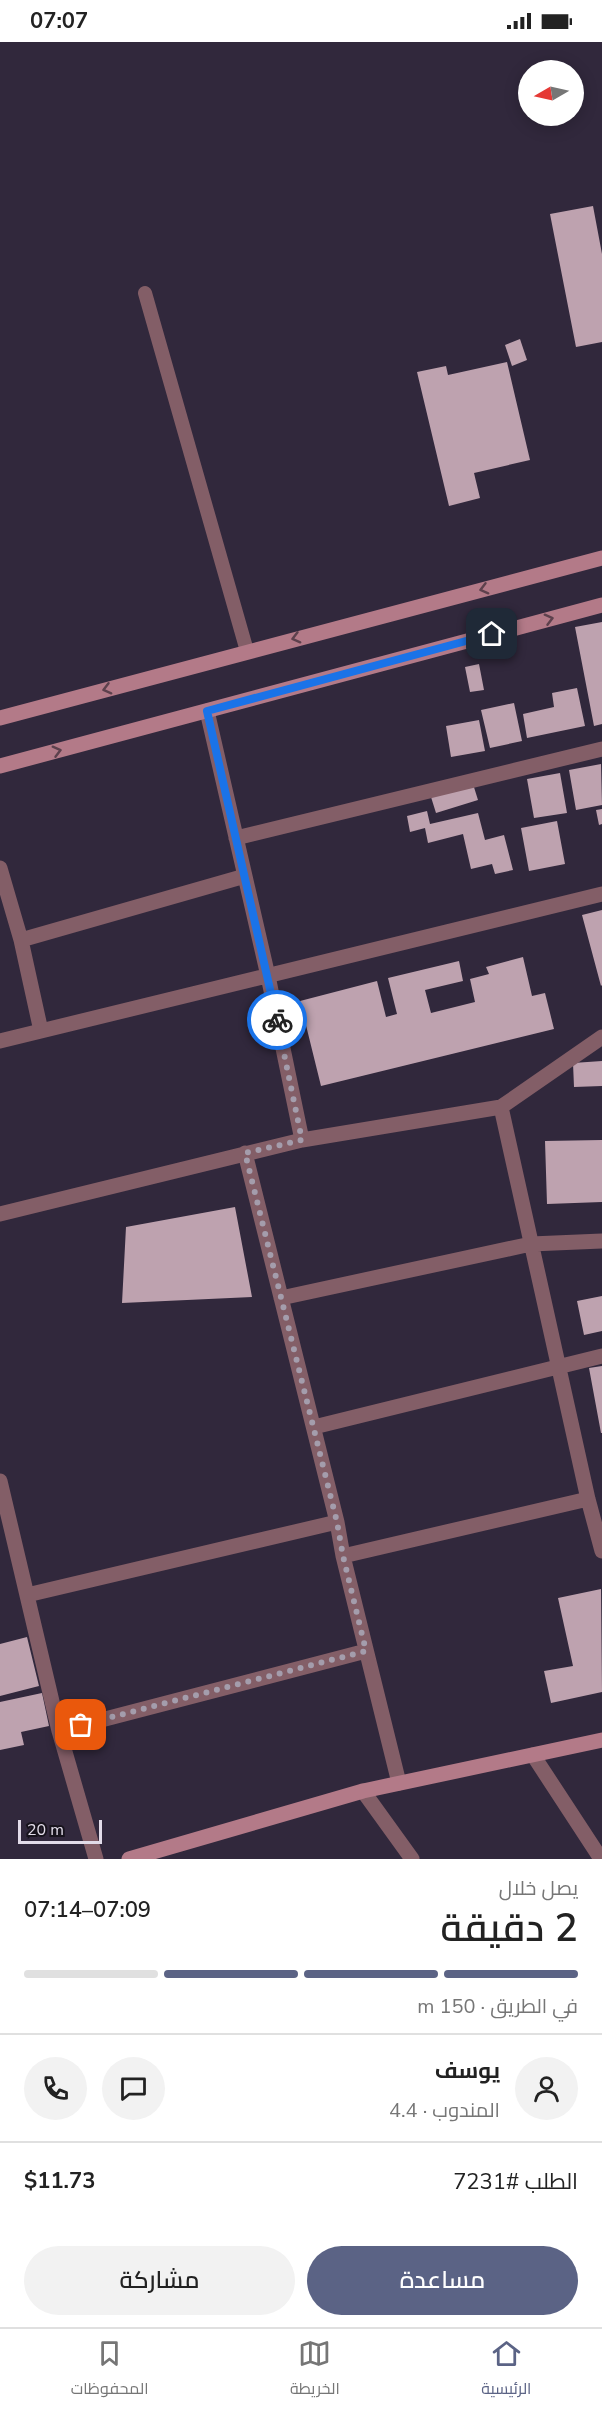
<!DOCTYPE html>
<html lang="ar">
<head>
<meta charset="utf-8">
<style>
	:root { --surface:#fff; --page:#f2f2f2; --text:#222; --muted:#767676; --line:#e0e0e0; --accent:#5b6385 }
	body { margin:0; font-family:"Nunito Sans",Cairo,sans-serif; background:var(--page); color:var(--text); direction:rtl; height:100vh; display:flex; flex-direction:column; font-size:22px; white-space:nowrap }
	* { box-sizing:border-box; margin:0 }
	p { font-size:20px; color:var(--muted) }
	.icon { flex:none; width:33px; height:33px; fill:none; stroke:currentColor; stroke-width:2; stroke-linecap:round; stroke-linejoin:round }
	.map { position:relative; height:1817px; overflow:hidden; direction:ltr }
	.drawer { display:flex; flex-direction:column; background:var(--surface); flex:1 }
	.drawer>* { flex:none }
	.needle { width:39px; rotate:261deg }
	.tools { position:absolute; left:518px; top:18px; display:grid; gap:12px }
	.tools a { display:grid; place-items:center; width:66px; height:66px; border-radius:50%; background:var(--surface); box-shadow:0 3px 15px #0003; font-size:30px }
	.scale { position:absolute; left:18px; bottom:15px; width:84px; box-sizing:border-box; padding-left:6px; border:3px solid #e2dce9; border-top:0; font-size:16px; line-height:21px; white-space:nowrap; color:#e2dce9; -webkit-text-stroke:4px #17131c; paint-order:stroke }
	.pin { position:absolute; display:grid; place-items:center; width:51px; height:51px; color:#fff; margin:-26px; border-radius:12px; box-shadow:0 3px 9px #0006 }
	.courier { position:absolute; display:grid; place-items:center; width:60px; height:60px; margin:-30px; border:4px solid #1a73e8; border-radius:50%; background:#fff; color:#222; box-shadow:0 2px 8px #0007 }
	.headline em { font-style:normal; font-weight:600 }
	.headline div { display:flex; flex-direction:column-reverse }
	.headline { display:flex; align-items:center; justify-content:space-between; height:102px; padding:0 24px }
	h1 { font-size:39px; font-weight:600; line-height:45px }
	.bar { display:grid; grid-template-columns:repeat(4,1fr); gap:9px 6px; align-content:center; height:72px; padding:0 24px }
	.bar i { height:8px; border-radius:4px; background:var(--line) }
	.bar .active { background:var(--accent) }
	.bar p { grid-column:span 4 }
	.line { display:flex; align-items:center; gap:15px; padding:0 24px; border-top:2px solid var(--line) }
	.line div { flex:1 }
	.round { display:grid; place-items:center; flex:none; width:63px; height:63px; border-radius:32px; background:var(--page) }
	.action { display:flex; gap:12px; margin-top:auto; padding:12px 24px }
	.action a { flex:1; height:69px; border-radius:36px; background:var(--accent); color:#fff; font-size:24px; font-weight:600; line-height:69px; text-align:center }
	.action a+a { background:var(--page); color:var(--text) }
	.status { display:flex; justify-content:space-between; align-items:center; height:42px; padding:0 30px; background:var(--surface); direction:ltr }
	.status svg { height:16px; fill:currentColor }
	.menu { display:flex; justify-content:space-around; align-items:center; height:84px; border-top:2px solid var(--line); background:var(--surface); font-size:16px; color:var(--muted) }
	.menu a { display:grid; justify-items:center; gap:3px }
	.menu .active { color:var(--accent) }
	.map>svg:first-child { display:block }
	.building { fill:#bea2af }
	.lines { fill:none; stroke-linecap:round; stroke-linejoin:round }
	.lane { stroke:#835e67; stroke-width:14 }
	.street { stroke:#835e67; stroke-width:15 }
	.secondary { stroke:#b37a88; stroke-width:15 }
	.oneway { stroke:#5d414d }
	.done { stroke:#a49dac; stroke-width:6; stroke-dasharray:0 10.8 }
	.route { stroke:#1a73e8; stroke-width:8 }
</style>
</head>
<body>
<div class="status"><b>07:07</b><svg viewBox="0 0 49 12"><path d="M0 12V9h3v3zM5 12V6h3v6zM10 12V3h3v9zM15 12V0h3v12zM26 1h20v11H26zM47 4h2v5h-2z"/></svg></div>
<div class="map">
<svg width="602" height="1817" viewBox="0 0 602 1817">
	<rect width="100%" height="100%" fill="#31283c"/>
	<path class="building" d="M 593,164 L 602,212 L 602,300 L 576,305 L 550,172 Z
		M 520,297 L 527,318 L 512,324 L 505,303 Z
		M 507,320 L 530,418 L 474,431 L 480,456 L 449,464 L 417,330 L 446,324 L 448,333 Z
		M 602,580 L 602,682 L 594,684 L 575,585 Z
		M 479,622 L 484,648 L 470,650 L 465,625 Z
		M 577,646 L 585,684 L 527,696 L 523,672 L 554,665 L 552,651 Z
		M 514,661 L 522,699 L 490,706 L 481,668 Z
		M 479,678 L 485,709 L 451,715 L 446,684 Z
		M 601,722 L 602,763 L 576,768 L 569,728 Z
		M 560,731 L 567,771 L 534,776 L 527,737 Z
		M 473,742 L 478,758 L 436,771 L 431,755 Z
		M 602,767 L 602,782 L 599,783 L 596,768 Z
		M 427,769 L 430,782 L 478,771 L 485,798 L 504,793 L 513,828 L 495,832 L 492,822 L 471,827 L 463,792 L 428,801 L 425,786 L 410,790 L 407,774 Z
		M 557,779 L 565,822 L 529,829 L 521,786 Z
		M 602,868 L 602,943 L 601,944 L 582,873 Z
		M 523,915 L 532,954 L 545,951 L 554,987 L 321,1044 L 300,959 L 377,939 L 386,975 L 397,972 L 388,936 L 459,919 L 463,939 L 425,948 L 431,971 L 475,960 L 470,937 L 489,932 L 486,925 Z
		M 602,1019 L 602,1044 L 574,1045 L 573,1021 Z
		M 602,1098 L 602,1160 L 547,1162 L 545,1099 Z
		M 235,1165 L 252,1255 L 122,1261 L 126,1185 Z
		M 602,1254 L 602,1289 L 584,1293 L 577,1259 Z
		M 602,1324 L 602,1391 L 601,1391 L 589,1326 Z
		M 601,1547 L 602,1650 L 551,1661 L 544,1629 L 573,1624 L 558,1556 Z
		M 27,1595 L 39,1644 L 0,1654 L 0,1602 Z
		M 42,1651 L 49,1684 L 21,1690 L 24,1703 L 0,1708 L 0,1660 Z"/>
	<g class="lines">
		<path class="lane" d="M 145,251 L 247,609"/>
		<path class="street" d="M 207,669 L 268,934 L 302,1098
			M 236,796 L 602,707
			M 0,826 L 21,898 L 41,989
			M 21,898 L 245,834
			M 0,999 L 602,852
			M 501,1065 L 588,1457 L 602,1509
			M 245,1111 L 337,1480 L 343,1514 L 399,1741
			M 0,1172 L 302,1098 L 501,1065 L 602,995
			M 281,1256 L 531,1202 L 602,1199
			M 314,1385 L 602,1314
			M 0,1439 L 59,1689 L 96,1817
			M 343,1514 L 588,1457
			M 27,1553 L 337,1480
			M 59,1689 L 366,1609
			M 533,1713 L 601,1817
			M 363,1749 L 412,1817"/>
		<path class="secondary" d="M 0,676 L 602,516
			M 0,724 L 602,563
			M 129,1817 L 363,1749 L 602,1698"/>
	</g>
	<defs><path id="oneway-chevron" d="M-2-3.5L2.5 0L-2 3.5" fill="none" stroke-width="1.6" stroke-linecap="round" stroke-linejoin="round" transform="scale(1.5)"/></defs>
	<g class="oneway">
		<use href="#oneway-chevron" transform="translate(484 547) rotate(165)"/>
		<use href="#oneway-chevron" transform="translate(549 577) rotate(-15)"/>
		<use href="#oneway-chevron" transform="translate(296 596) rotate(165)"/>
		<use href="#oneway-chevron" transform="translate(107 647) rotate(165)"/>
		<use href="#oneway-chevron" transform="translate(57 709) rotate(-15)"/>
	</g>
	<g class="lines">
		<path class="done" d="M 81,1683 L 366,1609 L 343,1514 L 337,1480 L 245,1111 L 302,1098 L 277,978"/>
		<path class="route" d="M 277,978 L 207,669 L 492,592"/>
	</g>
</svg>
<div class="tools">
<a><svg class="needle" viewBox="-14 -14 28 28"><path d="M0-13l5 13h-10z" fill="#e53935"/><path d="M0 13l5-13h-10z" fill="#767676"/></svg></a>
</div>
<div class="scale">20 m</div>
<div class="pin" style="left:81px;top:1683px;background:#ea580c"><svg class="icon" aria-label="bag" viewBox="0 0 24 24"><path d="M5 8h14l-1 12H6zM9 8a3 3 0 0 1 6 0"/></svg></div>
<div class="pin" style="left:492px;top:592px;background:#1f2937"><svg class="icon" aria-label="home" viewBox="0 0 24 24"><path d="M3 11l9-7 9 7M6 9v11h12V9"/></svg></div>
<div class="courier" style="left:277px;top:978px"><svg class="icon" aria-label="bike" viewBox="0 0 24 24"><circle cx="6" cy="16" r="4"/><circle cx="18" cy="16" r="4"/><path d="M6 16l4-8h5l3 8M10 8l3 8H6M13 5h3"/></svg></div>
</div>
<section class="drawer">
<div class="headline"><div><h1>2 دقيقة</h1><p>يصل خلال</p></div><em>07:09–07:14</em></div>
<div class="bar"><i class="active"></i><i class="active"></i><i class="active"></i><i></i><p>في الطريق · 150 m</p></div>
<div class="line" style="height:108px"><a class="round"><svg class="icon" aria-label="person" viewBox="0 0 24 24"><circle cx="12" cy="8" r="4"/><path d="M4 21q1-7 8-7t8 7"/></svg></a><div><b>يوسف</b><p>المندوب · 4.4</p></div><a class="round"><svg class="icon" aria-label="chat" viewBox="0 0 24 24"><path d="M4 5h16v11H9l-5 4z"/></svg></a><a class="round"><svg class="icon" aria-label="phone" viewBox="0 0 24 24"><path d="M5 4h4l2 5-3 2q2 4 5 5l2-3 5 2v4C11 20 4 13 5 4z"/></svg></a></div>
<div class="line" style="height:78px"><div>الطلب #7231</div><b>$11.73</b></div>
<div class="action"><a>مساعدة</a><a>مشاركة</a></div>
</section>
<nav class="menu">
<a class="active"><svg class="icon" aria-label="home" viewBox="0 0 24 24"><path d="M3 11l9-7 9 7M6 9v11h12V9"/></svg>الرئيسية</a>
<a><svg class="icon" aria-label="map" viewBox="0 0 24 24"><path d="M3 6l6-2 6 2 6-2v14l-6 2-6-2-6 2zM9 4v14M15 6v14"/></svg>الخريطة</a>
<a><svg class="icon" aria-label="saved" viewBox="0 0 24 24"><path d="M7 4h10v16l-5-4-5 4z"/></svg>المحفوظات</a>
</nav>
</body>
</html>
